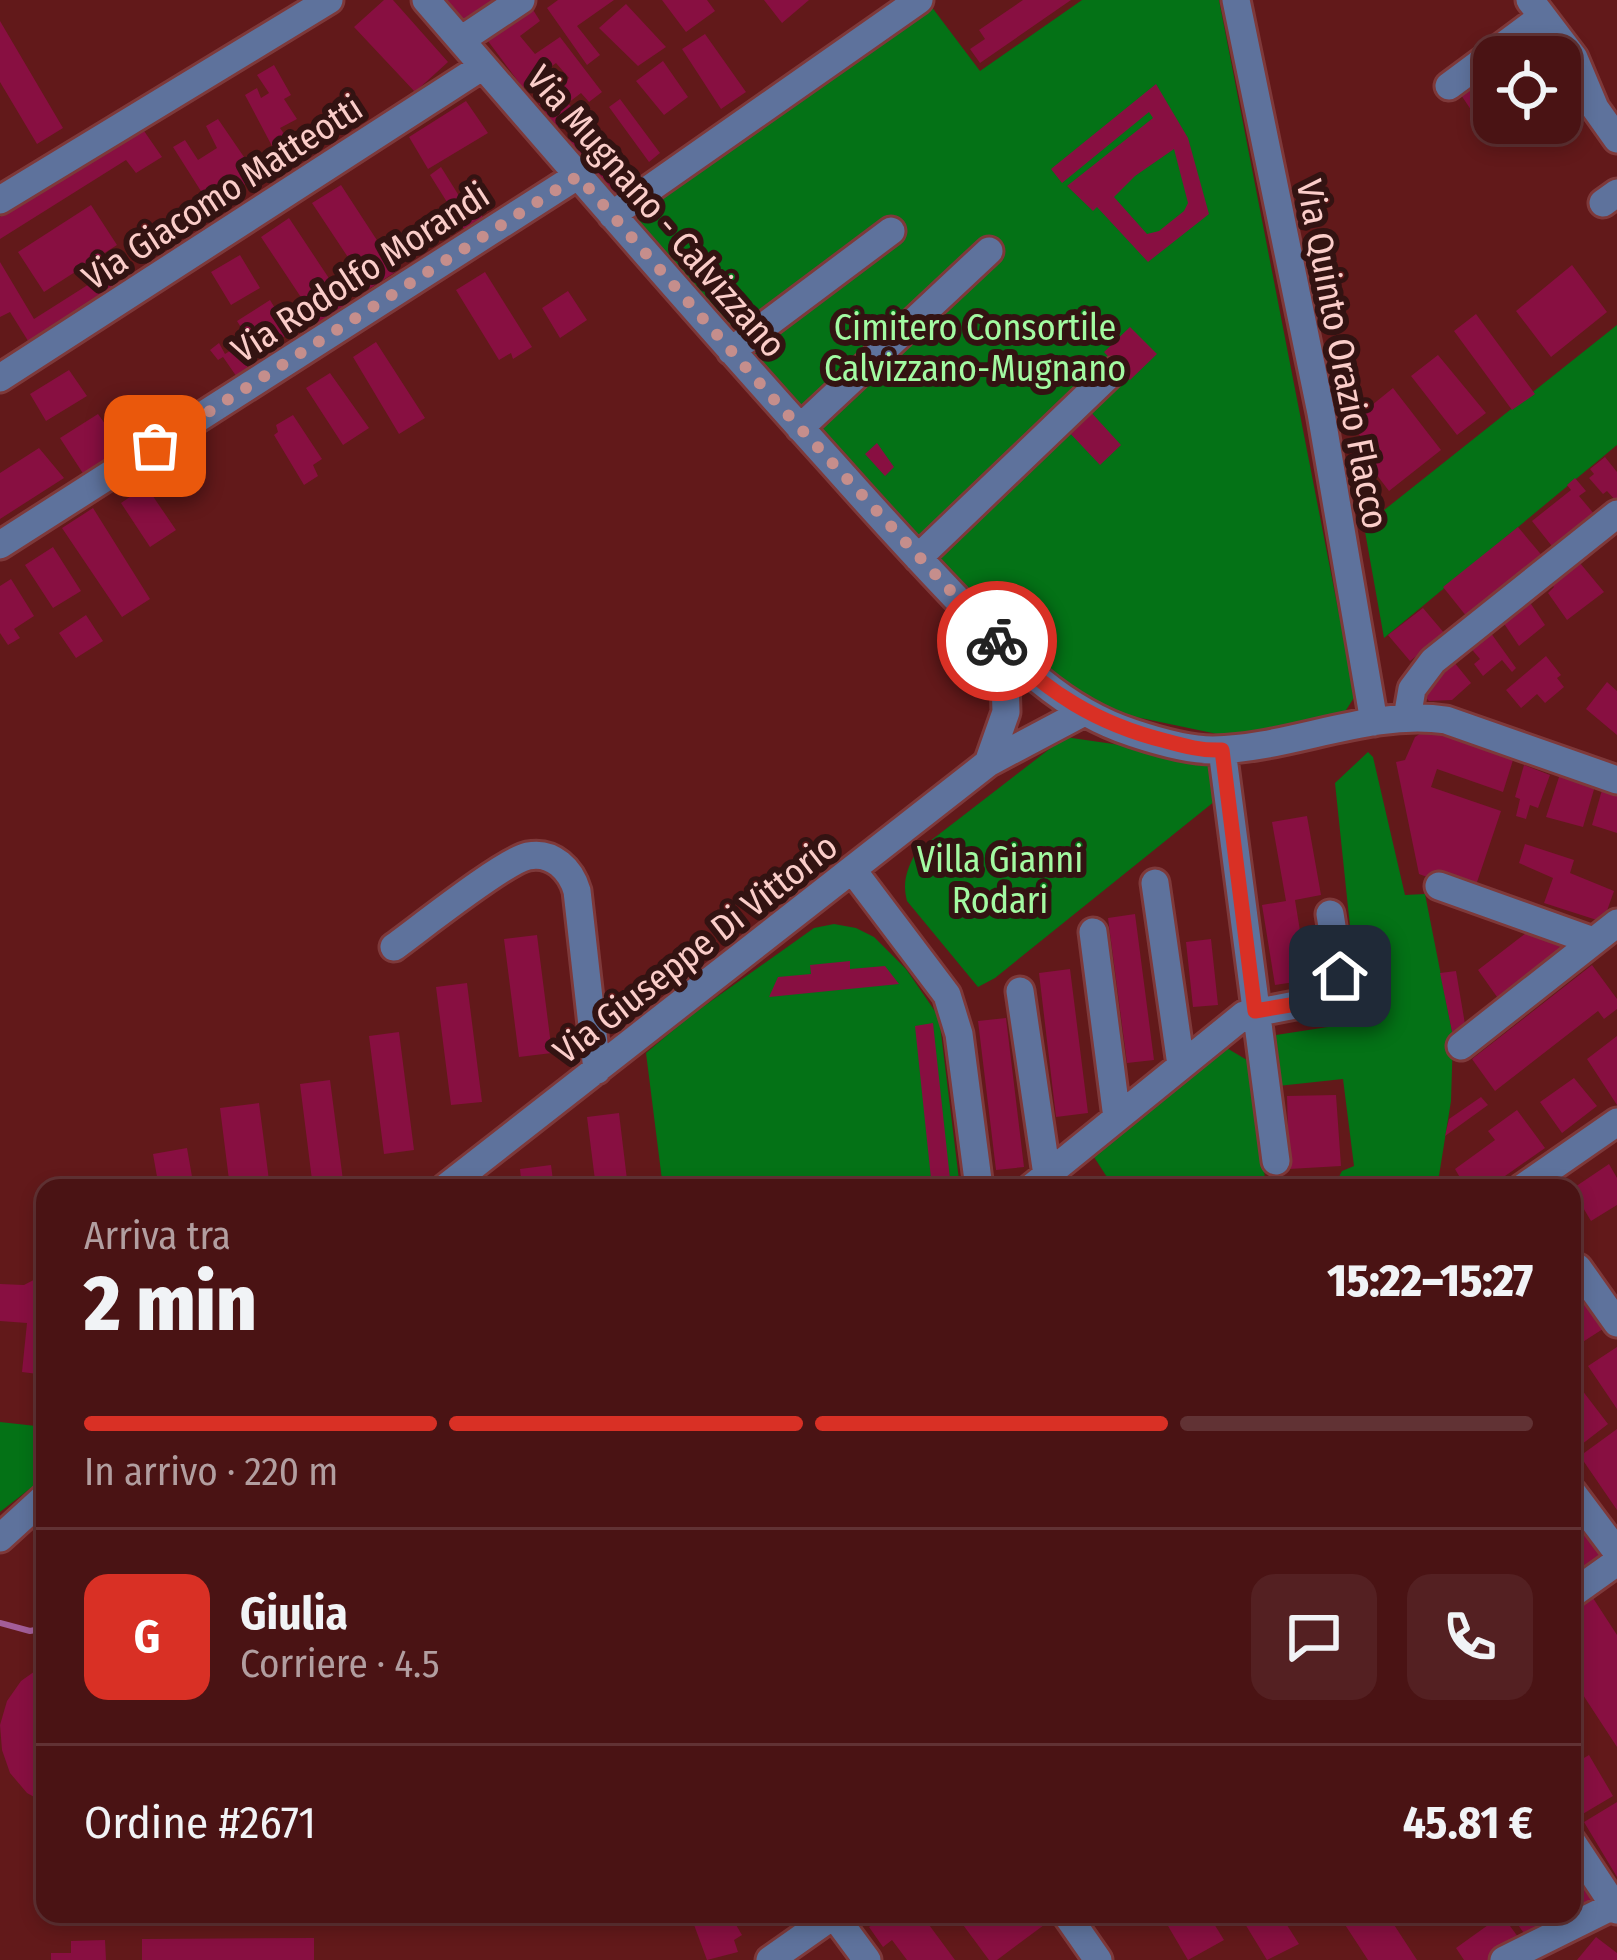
<!DOCTYPE html>
<html lang="it">
<head>
<meta charset="utf-8">
<style>
	:root { --surface:#4a1314; --page:#542022; --text:#f1f3f6; --muted:#b29ea0; --line:#613234; --accent:#d93025 }
	body { margin:0; font-family:"Fira Sans Condensed",sans-serif; background:var(--page); color:var(--text); height:100vh; display:flex; flex-direction:column; font-size:45px; white-space:nowrap }
	* { box-sizing:border-box; margin:0 }
	p { font-size:39px; color:var(--muted) }
	.icon { flex:none; width:66px; height:66px; fill:none; stroke:currentColor; stroke-width:2; stroke-linecap:round; stroke-linejoin:round }
	.map { position:relative; flex:1; overflow:hidden }
	.details { position:absolute; left:36px; top:1179px; width:1545px; height:744px; display:flex; flex-direction:column; background:var(--surface); border-radius:24px; box-shadow:0 6px 18px #0003,0 0 0 3px var(--line) }
	.details>* { flex:none }
	.buttons { position:absolute; left:1473px; top:36px; display:grid; gap:24px }
	.buttons a { display:grid; place-items:center; width:108px; height:108px; border-radius:24px; background:var(--surface); box-shadow:0 6px 18px #0003,0 0 0 3px var(--line); font-size:60px }
	.pin { position:absolute; display:grid; place-items:center; width:102px; height:102px; color:#fff; margin:-51px; border-radius:24px; box-shadow:0 6px 18px #0006 }
	.courier { position:absolute; display:grid; place-items:center; width:120px; height:120px; margin:-60px; border:9px solid #d93025; border-radius:50%; background:#fff; color:#222; box-shadow:0 3px 15px #0007 }
	.overview em { font-style:normal; font-weight:800 }
	.overview div { display:flex; flex-direction:column-reverse }
	.overview { display:flex; align-items:center; justify-content:space-between; height:204px; padding:0 48px }
	h1 { font-size:78px; font-weight:800; line-height:90px }
	.bar { display:grid; grid-template-columns:repeat(4,1fr); gap:18px 12px; align-content:center; height:144px; padding:0 48px }
	.bar i { height:15px; border-radius:9px; background:var(--line) }
	.bar .selected { background:var(--accent) }
	.bar p { grid-column:span 4 }
	.line { display:flex; align-items:center; gap:30px; padding:0 48px; border-top:3px solid var(--line) }
	.line div { flex:1 }
	.round { display:grid; place-items:center; flex:none; width:126px; height:126px; border-radius:24px; background:var(--page) }
	.map>svg:first-child { display:block }
	.green { fill:#047216 }
	.lines { fill:none; stroke-linecap:round; stroke-linejoin:round }
	.stream { stroke:#a35e99; stroke-width:6 }
	.building { fill:#880f41; fill-rule:evenodd }
	.minor-casing { stroke:#7e393a; stroke-width:33 }
	.minor { stroke:#5e729c; stroke-width:27 }
	.done { stroke:#c58e8c; stroke-width:12; stroke-dasharray:0 21.6 }
	.route { stroke:#d93025; stroke-width:15 }
	.labels { text-anchor:middle; stroke-width:12; stroke-linejoin:round; paint-order:stroke }
	.street-label { font-size:36px; fill:#fbcdc9; stroke:#331312 }
	.park-label { font-size:36px; fill:#a3fba2; stroke:#331312 }
</style>
</head>
<body>
<div class="map">
<svg width="1617" height="1960" viewBox="0 0 1617 1960">
	<rect width="100%" height="100%" fill="#62191a"/>
	<path class="green" d="M 1082,0 L 1219,0 L 1355,696 L 1341,718 L 1222,735 L 1117,713 L 1079,696 L 997,629 L 637,224 L 639,208 L 931,6 L 980,71 Z
		M 1617,325 L 1617,445 L 1384,638 L 1364,526 Z
		M 1065,737 L 1134,747 L 1211,765 L 1220,797 L 995,978 L 978,987 L 907,901 C 902,882 907,869 916,852 Z
		M 1368,752 L 1373,757 L 1405,895 L 1425,894 L 1453,1036 L 1451,1101 L 1437,1188 L 1333,1188 L 1342,1171 L 1354,1166 L 1343,1079 L 1278,1086 L 1276,1035 L 1360,1022 L 1335,783 Z
		M 834,924 L 856,928 L 874,937 L 906,969 L 939,1017 L 960,1188 L 663,1188 L 646,1053 L 690,1016 L 814,928 Z
		M 1225,1047 L 1252,1063 L 1266,1188 L 1114,1188 L 1094,1157 Z
		M 0,1422 L 45,1427 L 45,1477 L 0,1512 Z"/>
	<g class="lines">
		<path class="stream" d="M 0,1623 L 30,1631 L 45,1628"/>
	</g>
	<path class="building" d="M 384,0 L 393,0 L 448,62 L 415,92 L 354,27 Z
		M 441,0 L 509,0 L 469,27 Z
		M 558,0 L 614,0 L 577,26 L 600,55 L 587,65 L 547,8 Z
		M 662,0 L 707,0 L 715,11 L 686,32 Z
		M 764,0 L 809,0 L 782,23 Z
		M 1023,0 L 1071,0 L 980,63 L 970,49 L 985,39 L 979,30 Z
		M 626,4 L 666,47 L 638,66 L 599,28 Z
		M 530,5 L 540,21 L 520,36 L 535,54 L 560,37 L 602,92 L 589,102 L 581,93 L 568,103 L 576,112 L 556,128 L 537,101 L 569,78 L 556,63 L 523,88 L 485,37 Z
		M 0,21 L 63,128 L 37,144 L 0,82 Z
		M 705,34 L 746,92 L 721,109 L 682,49 Z
		M 663,61 L 688,97 L 664,115 L 636,81 Z
		M 274,65 L 291,95 L 284,99 L 297,119 L 280,128 L 287,138 L 272,146 L 245,95 L 257,88 L 261,98 L 269,93 L 257,75 Z
		M 1486,73 L 1494,85 L 1494,123 L 1524,123 L 1494,144 L 1459,92 Z
		M 1156,84 L 1188,138 L 1209,214 L 1148,262 L 1097,207 L 1093,211 L 1067,186 L 1153,118 L 1149,112 L 1062,183 L 1051,169 ZM 1174,149 L 1188,203 L 1184,211 L 1159,231 L 1147,234 L 1114,197 L 1135,176 Z
		M 620,99 L 660,153 L 649,162 L 609,107 Z
		M 466,101 L 488,133 L 428,169 L 409,137 Z
		M 218,119 L 257,176 L 211,207 L 173,147 L 185,140 L 198,160 L 217,148 L 206,126 Z
		M 142,128 L 162,157 L 136,173 L 126,160 L 0,239 L 0,217 Z
		M 575,134 L 621,187 L 609,197 L 564,144 Z
		M 441,167 L 466,207 L 473,202 L 486,222 L 467,234 L 430,175 Z
		M 341,185 L 397,271 L 369,289 L 312,203 Z
		M 91,205 L 117,245 L 44,292 L 18,252 Z
		M 289,218 L 346,304 L 318,323 L 261,237 Z
		M 240,255 L 260,288 L 231,305 L 211,272 Z
		M 0,262 L 34,319 L 105,274 L 115,291 L 30,344 L 10,312 L 0,317 Z
		M 1572,265 L 1607,312 L 1551,357 L 1516,311 Z
		M 485,272 L 532,347 L 513,359 L 511,353 L 499,360 L 456,290 Z
		M 568,291 L 587,320 L 560,338 L 542,308 Z
		M 270,300 L 290,333 L 257,353 L 237,321 Z
		M 1476,314 L 1535,394 L 1512,410 L 1454,331 Z
		M 1130,327 L 1157,354 L 1130,380 L 1104,352 Z
		M 376,342 L 425,418 L 399,434 L 353,357 Z
		M 219,343 L 225,354 L 236,347 L 251,373 L 239,380 L 223,357 L 218,360 L 210,350 Z
		M 1438,355 L 1486,413 L 1457,435 L 1411,376 Z
		M 69,370 L 87,396 L 46,421 L 30,394 Z
		M 330,373 L 369,428 L 343,445 L 306,388 Z
		M 1393,388 L 1441,450 L 1389,491 L 1357,449 L 1365,442 L 1350,423 Z
		M 1088,409 L 1121,445 L 1100,465 L 1066,429 Z
		M 98,414 L 123,449 L 84,475 L 60,438 Z
		M 293,415 L 322,459 L 313,465 L 318,476 L 304,485 L 274,435 L 278,432 L 276,425 Z
		M 877,443 L 894,467 L 885,476 L 865,454 Z
		M 39,448 L 64,478 L 0,519 L 0,473 Z
		M 1605,457 L 1617,472 L 1617,502 L 1607,491 L 1603,494 L 1589,478 L 1594,474 L 1590,469 Z
		M 1575,478 L 1586,491 L 1579,496 L 1595,515 L 1555,550 L 1532,521 L 1571,490 L 1567,485 Z
		M 146,486 L 176,530 L 150,547 L 121,503 Z
		M 93,508 L 150,599 L 122,617 L 62,528 Z
		M 1518,527 L 1544,558 L 1471,622 L 1443,587 Z
		M 53,547 L 81,591 L 53,608 L 25,565 Z
		M 1580,563 L 1604,592 L 1567,620 L 1548,593 L 1554,587 L 1552,585 Z
		M 11,579 L 34,616 L 14,629 L 20,638 L 8,645 L 0,633 L 0,586 Z
		M 1527,598 L 1545,625 L 1519,646 L 1501,619 Z
		M 1423,608 L 1445,634 L 1410,661 L 1388,635 Z
		M 86,615 L 103,641 L 76,658 L 59,633 Z
		M 1488,629 L 1516,668 L 1512,672 L 1502,660 L 1483,676 L 1474,664 L 1480,659 L 1468,645 Z
		M 1546,656 L 1561,675 L 1557,678 L 1564,687 L 1545,703 L 1537,694 L 1521,708 L 1506,690 Z
		M 1454,662 L 1471,683 L 1452,700 L 1429,701 L 1420,691 Z
		M 1607,682 L 1617,691 L 1617,735 L 1586,709 Z
		M 1424,731 L 1443,731 L 1513,760 L 1503,792 L 1437,769 L 1431,787 L 1501,811 L 1473,894 L 1419,874 L 1396,762 L 1405,760 L 1415,737 Z
		M 1524,765 L 1550,775 L 1538,808 L 1530,805 L 1526,819 L 1516,816 L 1520,799 L 1515,797 Z
		M 1560,774 L 1595,786 L 1583,827 L 1546,817 Z
		M 1602,790 L 1617,795 L 1617,833 L 1592,825 Z
		M 1307,816 L 1321,895 L 1295,900 L 1308,980 L 1275,985 L 1262,905 L 1286,901 L 1272,822 Z
		M 1525,844 L 1574,860 L 1570,873 L 1614,891 L 1603,922 L 1544,903 L 1553,878 L 1519,863 Z
		M 1135,914 L 1154,1060 L 1127,1063 L 1108,918 Z
		M 1526,933 L 1566,947 L 1502,1004 L 1478,970 Z
		M 537,935 L 552,1053 L 519,1057 L 504,939 Z
		M 1211,939 L 1218,1005 L 1193,1007 L 1186,942 Z
		M 850,961 L 850,969 L 885,966 L 899,984 L 769,997 L 778,977 L 811,974 L 810,965 Z
		M 1592,965 L 1617,999 L 1617,1009 L 1604,1019 L 1598,1011 L 1495,1091 L 1472,1059 Z
		M 1070,969 L 1088,1113 L 1056,1117 L 1039,973 Z
		M 1456,971 L 1467,1036 L 1453,1036 L 1440,973 Z
		M 467,983 L 482,1102 L 451,1105 L 436,987 Z
		M 1006,1018 L 1024,1167 L 996,1170 L 978,1021 Z
		M 933,1023 L 951,1188 L 932,1188 L 915,1026 Z
		M 399,1032 L 414,1150 L 384,1154 L 369,1036 Z
		M 1617,1036 L 1617,1105 L 1587,1059 Z
		M 1574,1078 L 1597,1106 L 1562,1133 L 1540,1102 Z
		M 330,1080 L 344,1188 L 313,1188 L 300,1084 Z
		M 1336,1095 L 1341,1166 L 1289,1169 L 1287,1096 Z
		M 1481,1097 L 1488,1105 L 1445,1136 L 1449,1119 Z
		M 259,1103 L 270,1188 L 230,1188 L 220,1108 Z
		M 1517,1110 L 1545,1148 L 1488,1188 L 1466,1188 L 1455,1169 L 1495,1140 L 1488,1131 Z
		M 619,1113 L 628,1188 L 596,1188 L 587,1117 Z
		M 187,1148 L 194,1188 L 159,1188 L 153,1154 Z
		M 1609,1164 L 1617,1178 L 1617,1205 L 1591,1221 L 1572,1189 Z
		M 551,1165 L 554,1188 L 522,1188 L 520,1169 Z
		M 45,1274 L 45,1375 L 22,1372 L 27,1323 L 0,1321 L 0,1284 L 24,1285 Z
		M 1572,1283 L 1580,1300 L 1586,1297 L 1606,1327 L 1578,1345 L 1572,1336 Z
		M 1617,1347 L 1617,1409 L 1588,1366 Z
		M 1572,1377 L 1608,1424 L 1577,1448 L 1572,1442 Z
		M 1617,1429 L 1617,1510 L 1580,1456 Z
		M 1572,1506 L 1609,1557 L 1583,1577 L 1572,1563 Z
		M 1593,1598 L 1617,1635 L 1617,1747 L 1572,1678 L 1572,1611 Z
		M 45,1664 L 45,1803 L 27,1793 L 10,1773 L 2,1750 L 0,1725 L 7,1701 L 21,1681 Z
		M 1589,1755 L 1613,1796 L 1581,1815 L 1572,1799 L 1572,1765 Z
		M 1617,1802 L 1617,1877 L 1584,1822 Z
		M 1578,1866 L 1603,1903 L 1566,1922 L 1561,1914 L 1572,1914 L 1572,1870 Z
		M 690,1914 L 724,1914 L 727,1921 L 732,1918 L 742,1935 L 734,1940 L 738,1952 L 707,1960 Z
		M 887,1914 L 921,1914 L 955,1960 L 907,1960 L 892,1940 L 883,1947 L 869,1927 Z
		M 955,1914 L 1035,1914 L 1044,1925 L 997,1960 L 989,1960 Z
		M 1161,1914 L 1208,1914 L 1224,1940 L 1188,1960 Z
		M 1239,1914 L 1280,1914 L 1299,1944 L 1267,1960 Z
		M 1338,1914 L 1387,1914 L 1417,1960 L 1368,1960 Z
		M 1518,1914 L 1545,1914 L 1552,1924 L 1529,1940 L 1513,1918 Z
		M 1502,1915 L 1521,1941 L 1494,1960 L 1464,1960 L 1456,1948 Z
		M 1596,1937 L 1617,1953 L 1617,1960 L 1577,1960 Z
		M 314,1938 L 314,1960 L 142,1960 L 142,1939 Z
		M 105,1940 L 106,1960 L 51,1960 L 51,1953 L 71,1953 L 71,1941 Z"/>
	<g class="lines">
		<g class="minor-casing">
			<path id="minor" d="M 426,0 C 561,156 695,311 833,464 C 873,509 914,554 955,597 C 1008,653 1058,709 1133,733 C 1157,741 1188,750 1213,750 C 1291,749 1367,709 1446,720 L 1617,780
				M 1236,0 L 1321,413 L 1374,722
				M 1530,0 L 1574,58 L 1595,108 L 1617,139
				M 461,40 L 521,0
				M 1449,86 L 1542,17
				M 0,200 L 329,0
				M 1603,203 L 1617,193
				M 612,215 L 919,0
				M 731,351 L 891,231
				M 0,378 L 483,66
				M 800,428 L 989,251
				M 0,545 L 577,176
				M 918,558 L 1112,372
				M 1407,718 L 1412,689 L 1433,661 L 1617,514
				M 1222,750 L 1276,1161
				M 988,763 L 1006,712 L 1004,648
				M 854,872 L 947,995 L 959,1034 L 979,1188
				M 1155,883 L 1181,1065
				M 1439,886 L 1593,941
				M 1093,932 L 1117,1118
				M 394,947 C 419,929 504,861 528,856 C 553,851 571,870 577,891 L 597,1070
				M 1020,991 L 1047,1175
				M 1461,1046 L 1617,923
				M 445,1188 L 988,763 L 1084,712
				M 1031,1188 L 1244,1015 L 1326,999 L 1337,991 L 1340,976 L 1330,914
				M 1522,1188 L 1617,1122
				M 1578,1268 L 1617,1323
				M 1572,1492 L 1617,1552
				M 0,1538 L 45,1497
				M 1572,1594 L 1617,1562
				M 1572,1842 L 1617,1910
				M 833,1914 L 867,1960
				M 1066,1914 L 1098,1960
				M 770,1960 L 834,1915
				M 1504,1960 L 1617,1904"/>
		</g>
		<use href="#minor" class="minor"/>
	</g>
	<g class="lines">
		<path class="done" d="M 155,446 L 578,176 L 777,403 L 997,641"/>
		<path class="route" d="M 997,641 C 1046,692 1097,724 1166,741 C 1184,746 1202,751 1222,750 L 1255,1011 L 1326,999 L 1337,991 L 1340,976"/>
	</g>
	<g class="labels">
		<g class="street-label">
			<text transform="translate(222 192) rotate(-33)" y="13">Via Giacomo Matteotti</text>
			<text transform="translate(657 211) rotate(49)" y="13">Via Mugnano - Calvizzano</text>
			<text transform="translate(360 272) rotate(-33)" y="13">Via Rodolfo Morandi</text>
			<text transform="translate(1343 354) rotate(79)" y="13">Via Quinto Orazio Flacco</text>
			<text transform="translate(695 948) rotate(-38)" y="13">Via Giuseppe Di Vittorio</text>
		</g>
		<g class="park-label">
			<text x="975" y="340">Cimitero Consortile<tspan x="975" dy="41">Calvizzano-Mugnano</tspan></text>
			<text x="1000" y="872">Villa Gianni<tspan x="1000" dy="41">Rodari</tspan></text>
		</g>
	</g>
</svg>
<div class="buttons">
<a><svg class="icon" aria-label="locate" viewBox="0 0 24 24"><circle cx="12" cy="12" r="6"/><path d="M12 2v4M12 18v4M2 12h4M18 12h4"/></svg></a>
</div>
<div class="pin" style="left:155px;top:446px;background:#ea580c"><svg class="icon" aria-label="bag" viewBox="0 0 24 24"><path d="M5 8h14l-1 12H6zM9 8a3 3 0 0 1 6 0"/></svg></div>
<div class="pin" style="left:1340px;top:976px;background:#1f2937"><svg class="icon" aria-label="home" viewBox="0 0 24 24"><path d="M3 11l9-7 9 7M6 9v11h12V9"/></svg></div>
<div class="courier" style="left:997px;top:641px"><svg class="icon" aria-label="bike" viewBox="0 0 24 24"><circle cx="6" cy="16" r="4"/><circle cx="18" cy="16" r="4"/><path d="M6 16l4-8h5l3 8M10 8l3 8H6M13 5h3"/></svg></div>
<section class="details">
<div class="overview"><div><h1>2 min</h1><p>Arriva tra</p></div><em>15:22–15:27</em></div>
<div class="bar"><i class="selected"></i><i class="selected"></i><i class="selected"></i><i></i><p>In arrivo · 220 m</p></div>
<div class="line" style="height:216px"><b class="round" style="background:var(--accent);color:#fff">G</b><div><b>Giulia</b><p>Corriere · 4.5</p></div><a class="round"><svg class="icon" aria-label="chat" viewBox="0 0 24 24"><path d="M4 5h16v11H9l-5 4z"/></svg></a><a class="round"><svg class="icon" aria-label="phone" viewBox="0 0 24 24"><path d="M5 4h4l2 5-3 2q2 4 5 5l2-3 5 2v4C11 20 4 13 5 4z"/></svg></a></div>
<div class="line" style="height:156px"><div>Ordine #2671</div><b>45.81 €</b></div>
</section>
</div>
</body>
</html>
